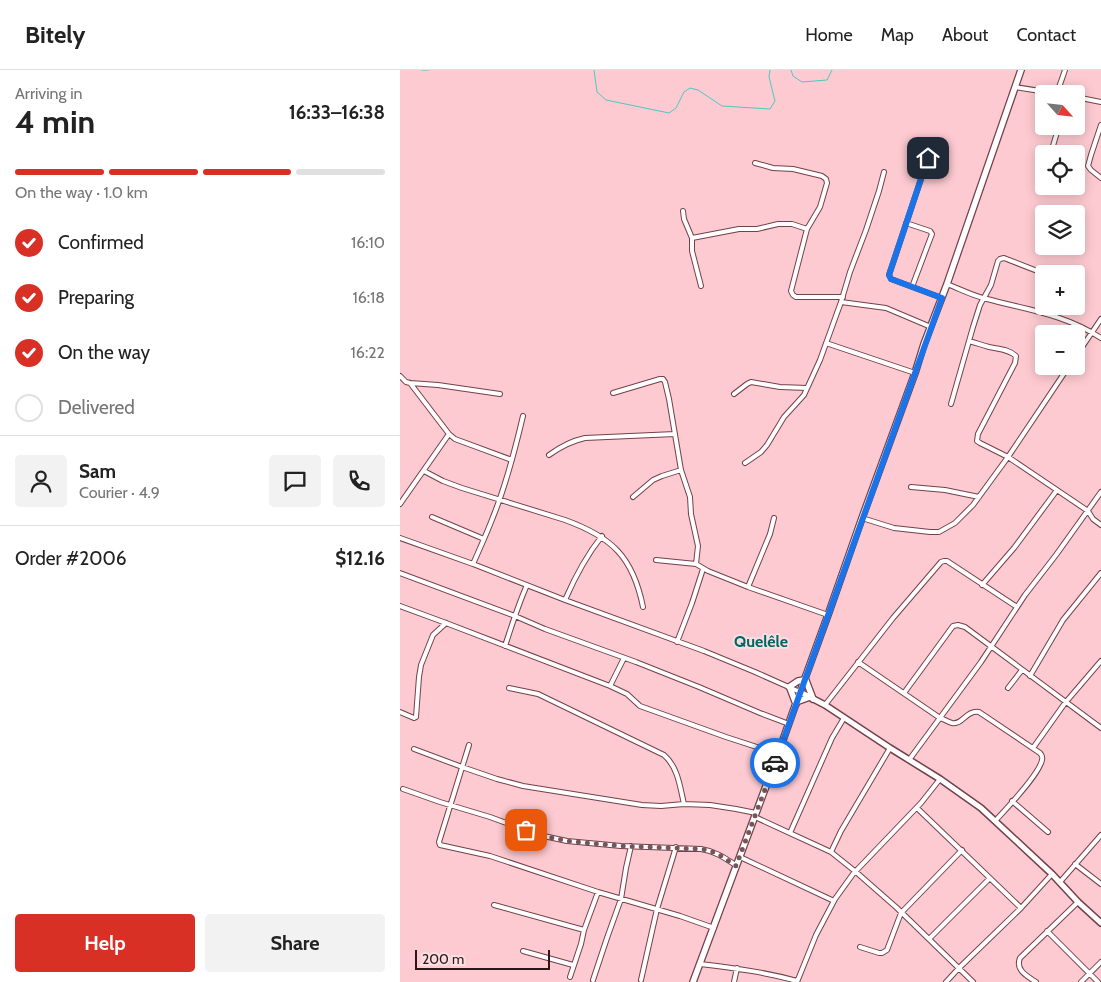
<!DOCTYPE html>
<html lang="en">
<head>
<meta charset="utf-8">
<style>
	:root { --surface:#fff; --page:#f2f2f2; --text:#222; --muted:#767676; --line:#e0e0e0; --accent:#d93025 }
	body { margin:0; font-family:Cabin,sans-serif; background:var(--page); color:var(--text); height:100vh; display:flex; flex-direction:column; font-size:19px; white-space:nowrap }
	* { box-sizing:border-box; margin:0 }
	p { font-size:16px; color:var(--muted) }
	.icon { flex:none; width:28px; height:28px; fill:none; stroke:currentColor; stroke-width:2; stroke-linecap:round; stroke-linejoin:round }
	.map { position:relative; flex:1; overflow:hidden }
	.side { display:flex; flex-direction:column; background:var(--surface); width:400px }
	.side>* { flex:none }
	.needle { width:32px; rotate:117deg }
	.tools { position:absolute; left:635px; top:15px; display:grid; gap:10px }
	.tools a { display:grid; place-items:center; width:50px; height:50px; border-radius:5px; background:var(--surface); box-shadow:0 2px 12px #0003; font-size:25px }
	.scale { position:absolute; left:15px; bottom:12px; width:135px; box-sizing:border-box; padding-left:5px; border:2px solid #2c161a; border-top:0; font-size:14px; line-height:18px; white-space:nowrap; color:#2c161a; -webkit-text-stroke:4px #f9dfe2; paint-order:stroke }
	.pin { position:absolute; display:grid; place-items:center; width:42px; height:42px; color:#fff; margin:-21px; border-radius:10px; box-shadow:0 2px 8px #0006 }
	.courier { position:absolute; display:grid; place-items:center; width:50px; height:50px; margin:-25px; border:4px solid #1a73e8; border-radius:50%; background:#fff; color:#222; box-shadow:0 1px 6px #0007 }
	.headline em { font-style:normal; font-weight:800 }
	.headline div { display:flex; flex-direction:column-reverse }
	.headline { display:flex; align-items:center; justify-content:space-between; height:85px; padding:0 15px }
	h1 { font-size:32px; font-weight:800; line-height:38px }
	.bar { display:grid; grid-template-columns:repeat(4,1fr); gap:8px 5px; align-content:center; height:60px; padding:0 15px }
	.bar i { height:6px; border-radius:4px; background:var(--line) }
	.bar .active { background:var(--accent) }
	.bar p { grid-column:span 4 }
	.line { display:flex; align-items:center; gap:12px; padding:0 15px; border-top:1px solid var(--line) }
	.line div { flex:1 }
	.round { display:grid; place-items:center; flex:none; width:52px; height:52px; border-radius:5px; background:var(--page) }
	ol { padding:0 15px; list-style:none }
	li { display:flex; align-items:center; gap:15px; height:55px }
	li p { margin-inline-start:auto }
	li .icon { padding:5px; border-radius:50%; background:var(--accent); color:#fff; stroke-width:4 }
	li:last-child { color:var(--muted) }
	li i { width:28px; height:28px; border:2px solid var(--line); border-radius:50% }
	.button { display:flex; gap:10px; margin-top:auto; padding:10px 15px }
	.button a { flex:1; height:58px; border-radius:5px; background:var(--accent); color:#fff; font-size:20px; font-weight:800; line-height:58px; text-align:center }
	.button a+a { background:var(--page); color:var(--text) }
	header { display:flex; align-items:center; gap:30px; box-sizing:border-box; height:70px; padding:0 25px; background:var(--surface); border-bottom:1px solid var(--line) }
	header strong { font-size:24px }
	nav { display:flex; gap:28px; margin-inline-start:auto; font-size:18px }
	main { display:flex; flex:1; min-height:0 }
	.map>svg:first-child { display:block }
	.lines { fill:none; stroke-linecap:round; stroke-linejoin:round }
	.stream { stroke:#4bc9c1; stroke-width:1 }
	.minor-casing { stroke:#744049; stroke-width:6 }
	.tertiary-casing { stroke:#744049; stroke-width:8 }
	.secondary-casing { stroke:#744049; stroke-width:8 }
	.minor { stroke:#fff; stroke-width:4 }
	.tertiary { stroke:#fff; stroke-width:5 }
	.secondary { stroke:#fff; stroke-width:5.5 }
	.done { stroke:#75555a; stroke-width:5; stroke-dasharray:0 9 }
	.route { stroke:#1a73e8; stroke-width:6 }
	.labels { text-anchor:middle; stroke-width:4; stroke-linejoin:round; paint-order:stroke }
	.neighbourhood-label { font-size:16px; font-weight:bold; fill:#006661; stroke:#f9dfe2 }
</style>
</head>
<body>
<header>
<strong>Bitely</strong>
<nav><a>Home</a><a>Map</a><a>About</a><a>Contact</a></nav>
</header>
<main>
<section class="side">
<div class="headline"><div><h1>4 min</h1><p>Arriving in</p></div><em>16:33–16:38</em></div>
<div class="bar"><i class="active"></i><i class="active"></i><i class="active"></i><i></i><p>On the way · 1.0 km</p></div>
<ol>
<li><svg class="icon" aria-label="check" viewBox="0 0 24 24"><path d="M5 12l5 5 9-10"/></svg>Confirmed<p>16:10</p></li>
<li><svg class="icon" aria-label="check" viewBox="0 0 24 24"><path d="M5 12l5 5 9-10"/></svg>Preparing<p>16:18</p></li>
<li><svg class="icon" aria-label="check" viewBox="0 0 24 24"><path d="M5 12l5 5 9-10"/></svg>On the way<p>16:22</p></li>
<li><i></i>Delivered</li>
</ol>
<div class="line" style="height:90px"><a class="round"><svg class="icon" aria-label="person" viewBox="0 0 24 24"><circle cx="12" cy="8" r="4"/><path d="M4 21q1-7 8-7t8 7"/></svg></a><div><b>Sam</b><p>Courier · 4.9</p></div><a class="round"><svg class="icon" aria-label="chat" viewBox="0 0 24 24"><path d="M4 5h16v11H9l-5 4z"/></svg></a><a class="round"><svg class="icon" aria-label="phone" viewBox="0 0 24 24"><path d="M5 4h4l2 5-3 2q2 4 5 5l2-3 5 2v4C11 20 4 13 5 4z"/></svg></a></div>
<div class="line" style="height:65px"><div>Order #2006</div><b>$12.16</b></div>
<div class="button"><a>Help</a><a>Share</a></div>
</section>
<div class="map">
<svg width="701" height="912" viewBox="0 0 701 912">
	<rect width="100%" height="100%" fill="#fdcad1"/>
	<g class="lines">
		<path class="stream" d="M 22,0 L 29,0
			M 194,0 L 197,22 L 206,30 L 269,43 L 276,38 L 284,22 L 290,18 L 298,20 L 322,36 L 370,39 L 375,31 L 369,7 L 370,0
			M 391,0 L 393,6 L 402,12 L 427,10 L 432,0"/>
		<g class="minor-casing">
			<path id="minor" d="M 615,17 L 659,24
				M 657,23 L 665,0
				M 676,27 L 701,32
				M 701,55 L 691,85 L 688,96 L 691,100 L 701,108
				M 652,79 L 659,56
				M 528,88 L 489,205 L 491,209 L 542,228
				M 355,93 L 373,98 L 393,99 L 422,106 L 426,109 L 427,113 L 420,137 L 407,159
				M 283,141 L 284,149 L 292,168 L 339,159 L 357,159 L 378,154 L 392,154 L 407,159 L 391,221 L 393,225 L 396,227 L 443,227
				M 506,153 L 530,161 L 532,164 L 512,217
				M 292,168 L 292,181 L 301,216
				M 547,214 C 560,219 573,226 587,229 C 628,240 664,244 701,268
				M 441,232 L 486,238 L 531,257
				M 569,271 C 576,273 582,275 589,277 C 598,279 609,279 616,286 L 615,293 L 578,364 L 577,371 L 580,373 L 608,387 L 688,441 L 693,449 L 701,455
				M 426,273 L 515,303
				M 676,286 L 701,249
				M 0,306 L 6,312 L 10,313 L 38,315 L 100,324
				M 10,313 L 49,364 L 55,369 L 112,390
				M 213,323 L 260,309 L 263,309 L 265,312 L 269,329 L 281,400 L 290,427 L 291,444 L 298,476 L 296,494 L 308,501 L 348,517 L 428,545
				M 334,324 L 347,314 L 351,312 L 380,317 L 407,318
				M 551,334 L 573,257 L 580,235 L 591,215 L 598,191 L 600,189 L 604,188 L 645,204
				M 149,385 C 160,377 171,371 185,368 L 275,364
				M 345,393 L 361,382 L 367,375 L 384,347 L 404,325 L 420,290 L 441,232 L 450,202 L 466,160 L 479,121 L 484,102
				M 24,401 L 43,411 L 62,418 L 165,450 C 212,467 233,487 243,537
				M 511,417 L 545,420 L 579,427
				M 233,427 L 253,410 L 262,406 L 281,400
				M 0,434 L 49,364
				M 32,447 L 84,469
				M 462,448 L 494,458 L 530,462 L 539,462 L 555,453 L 573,435 L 608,387 L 669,296
				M 0,468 L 73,494 L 165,530 L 304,581 L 355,602 L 400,622
				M 256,490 L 296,494
				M 73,494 C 80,478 87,463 93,447 C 106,415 115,380 123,346
				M 0,503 L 115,546 L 145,559 L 236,592 L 299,617 L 360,643 L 389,654
				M 582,515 L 614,478 L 657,420
				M 348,517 L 370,464 L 374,448
				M 165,530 C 175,507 186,486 202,466
				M 0,536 L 46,553 L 210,616 L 227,624 L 240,636 L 326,667 L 378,684
				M 277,572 L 292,533 L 303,499
				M 105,576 C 112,555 118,535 127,515
				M 458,592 L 540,648 C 544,649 548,652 552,653 C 563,655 566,640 579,642 L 640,683 C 642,686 643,686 642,690 C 639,705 606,739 595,751
				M 630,606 L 663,550 L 701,503
				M 210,616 L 224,588
				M 109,618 L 138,624 L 264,685 C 278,697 280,717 284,734
				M 608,618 L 622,600
				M 504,623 L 553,556 L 558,555 L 565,557 L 701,658
				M 425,635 L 493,548 L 541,492 L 544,491 L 547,491 L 617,537
				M 0,642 L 14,648 L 16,647 L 19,607 L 21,595 L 33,565 L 46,553
				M 69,675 L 39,772 L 40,775 L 90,786 L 198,822 L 280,846 L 314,858
				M 633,678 L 665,633 L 701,591
				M 14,679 L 62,697 L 97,709 L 123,716 L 242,735 L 261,736 L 284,734 L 310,735 L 336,739 L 356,743
				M 509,690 L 581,592 L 625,525 L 656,485 L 701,422
				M 3,719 L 40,732 L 90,747 L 139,765 L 167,771 L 221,776 L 301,779 C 315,781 325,788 337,796
				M 612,731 L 648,762
				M 517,738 L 621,838
				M 355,747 L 431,782 L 456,802 L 497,838 L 573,912
				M 390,763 L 432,668 L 444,648
				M 431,782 L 441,761 L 490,678
				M 340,787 L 434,831
				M 675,794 L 701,814
				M 660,812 L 701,765
				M 94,835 L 184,860
				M 647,861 L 698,912
				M 529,869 L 590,808
				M 460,877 L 479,883 L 482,883 L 487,880 L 501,843 L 562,780
				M 123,881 L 173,895
				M 300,894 C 333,898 365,902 397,911
				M 170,907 L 181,874 L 184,860 L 198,822
				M 193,910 L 207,868 L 221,829 L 226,798 L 231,776
				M 241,910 L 257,839 L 276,777
				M 334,912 L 337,898
				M 397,912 L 416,865 L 435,829 L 453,804 L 521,733 L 540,709
				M 546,912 L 559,898 L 621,838 L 652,804
				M 636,912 C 627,906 615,900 620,888 L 678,832
				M 681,912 L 701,892"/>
		</g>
		<g class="tertiary-casing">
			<path id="tertiary" d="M 400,622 L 425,635 L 490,678 L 540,709 L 581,738 L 652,804 L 678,832 L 701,853"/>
		</g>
		<g class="secondary-casing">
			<path id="secondary" d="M 405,608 L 413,629
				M 389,617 L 398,611 L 404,610
				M 390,618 L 396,634
				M 396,632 L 410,627
				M 293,912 L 378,684 L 400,622 L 428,545 L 462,448 L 515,303 L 524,274 L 547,214 L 621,0"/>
		</g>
		<use href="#minor" class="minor"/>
		<use href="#tertiary" class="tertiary"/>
		<use href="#secondary" class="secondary"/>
	</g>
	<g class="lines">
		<path class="done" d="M 126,760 L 139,765 L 167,771 L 221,776 L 302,779 C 315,781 325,788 336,796 L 375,693"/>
		<path class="route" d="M 375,693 L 542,228 L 491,209 L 489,205 L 528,88"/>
	</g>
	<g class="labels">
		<g class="neighbourhood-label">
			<text x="361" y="577">Quelêle</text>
		</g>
	</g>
</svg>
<div class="tools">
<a><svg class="needle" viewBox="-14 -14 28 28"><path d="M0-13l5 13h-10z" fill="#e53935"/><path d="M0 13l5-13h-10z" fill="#767676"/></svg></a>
<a><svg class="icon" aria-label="locate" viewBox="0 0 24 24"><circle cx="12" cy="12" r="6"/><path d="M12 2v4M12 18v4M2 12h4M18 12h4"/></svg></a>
<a><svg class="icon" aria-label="layers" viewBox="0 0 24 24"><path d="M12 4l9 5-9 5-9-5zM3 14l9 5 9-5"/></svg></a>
<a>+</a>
<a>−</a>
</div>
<div class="scale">200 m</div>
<div class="pin" style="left:126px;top:760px;background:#ea580c"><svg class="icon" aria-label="bag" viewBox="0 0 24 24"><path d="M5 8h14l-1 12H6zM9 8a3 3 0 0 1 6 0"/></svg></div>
<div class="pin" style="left:528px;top:88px;background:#1f2937"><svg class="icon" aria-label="home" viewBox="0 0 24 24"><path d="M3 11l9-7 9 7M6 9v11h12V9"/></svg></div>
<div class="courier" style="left:375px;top:693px"><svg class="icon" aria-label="car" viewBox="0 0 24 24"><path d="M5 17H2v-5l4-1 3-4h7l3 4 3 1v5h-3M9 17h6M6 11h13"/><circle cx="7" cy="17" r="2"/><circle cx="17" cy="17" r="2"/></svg></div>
</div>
</main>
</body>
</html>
